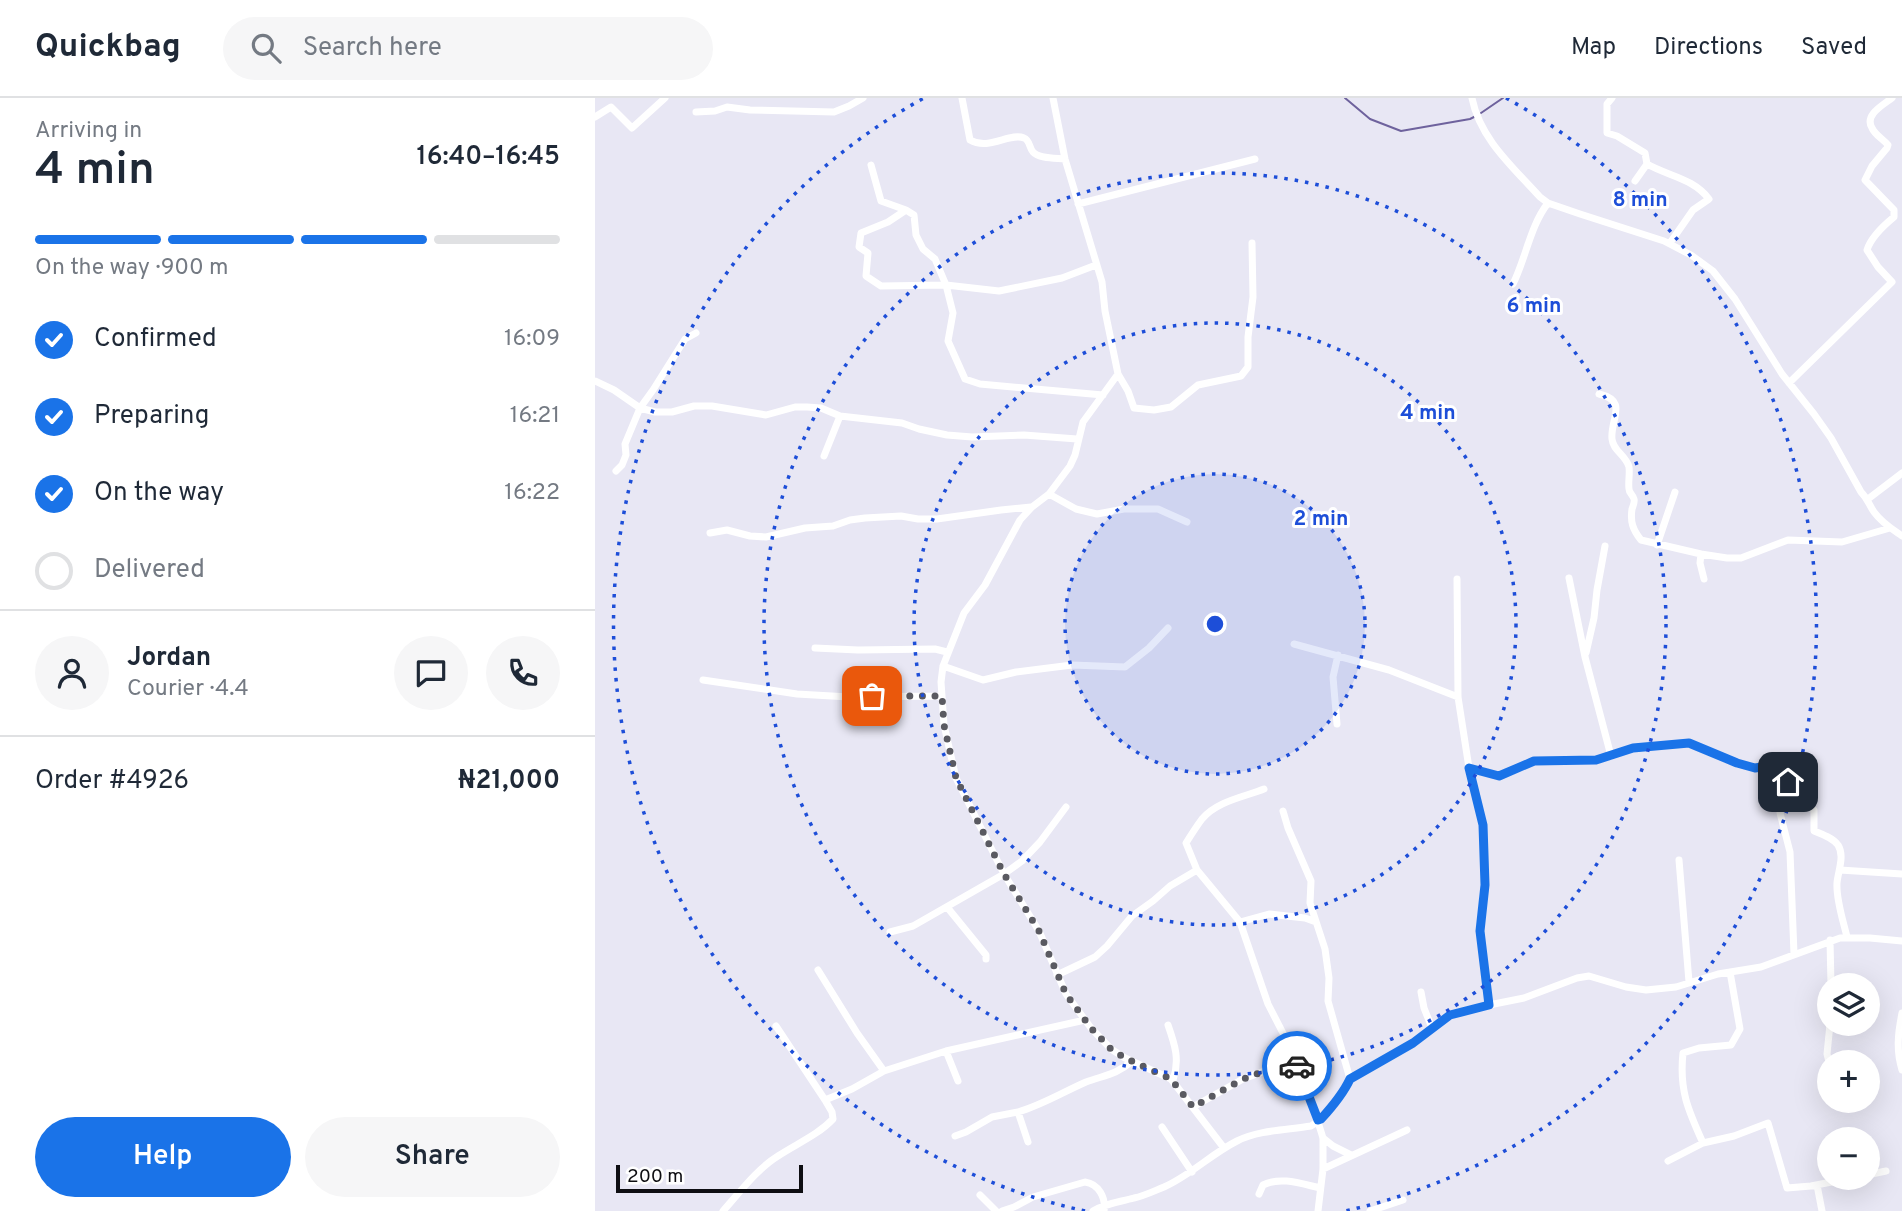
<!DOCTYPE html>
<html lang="en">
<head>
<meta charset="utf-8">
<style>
	:root { --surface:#fff; --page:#f6f6f7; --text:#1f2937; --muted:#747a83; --line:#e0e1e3; --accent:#1a73e8 }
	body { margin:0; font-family:Overpass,sans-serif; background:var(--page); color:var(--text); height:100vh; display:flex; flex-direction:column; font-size:26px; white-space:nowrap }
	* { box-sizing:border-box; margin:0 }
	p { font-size:23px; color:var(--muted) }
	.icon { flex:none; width:38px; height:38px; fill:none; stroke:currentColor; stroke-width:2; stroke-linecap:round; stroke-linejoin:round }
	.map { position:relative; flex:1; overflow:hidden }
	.panel { display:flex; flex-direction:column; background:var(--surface); width:595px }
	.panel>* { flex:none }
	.fabs { position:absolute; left:1222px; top:875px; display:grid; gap:14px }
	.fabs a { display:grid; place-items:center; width:63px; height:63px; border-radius:50%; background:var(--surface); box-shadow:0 7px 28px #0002; font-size:35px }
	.scale { position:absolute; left:21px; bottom:18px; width:187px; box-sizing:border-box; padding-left:7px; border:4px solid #0e0e12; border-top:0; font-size:19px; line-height:24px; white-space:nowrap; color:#0e0e12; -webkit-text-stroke:5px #fff; paint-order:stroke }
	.pin { position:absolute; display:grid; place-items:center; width:60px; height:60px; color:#fff; margin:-30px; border-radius:14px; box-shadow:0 4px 10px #0006 }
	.courier { position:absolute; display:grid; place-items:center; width:70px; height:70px; margin:-35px; border:5px solid #1a73e8; border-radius:50%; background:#fff; color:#222; box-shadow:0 2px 9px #0007 }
	.head em { font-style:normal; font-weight:600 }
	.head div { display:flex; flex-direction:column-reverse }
	.head { display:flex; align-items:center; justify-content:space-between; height:119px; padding:0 35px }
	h1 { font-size:46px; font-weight:600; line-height:52px }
	.bar { display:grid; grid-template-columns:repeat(4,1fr); gap:10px 7px; align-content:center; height:84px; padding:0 35px }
	.bar i { height:9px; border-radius:5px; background:var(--line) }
	.bar .current { background:var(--accent) }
	.bar p { grid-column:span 4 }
	.line { display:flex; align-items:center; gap:18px; padding:0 35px; border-top:2px solid var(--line) }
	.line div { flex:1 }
	.round { display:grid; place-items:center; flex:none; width:74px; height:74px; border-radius:37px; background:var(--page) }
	ol { padding:0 35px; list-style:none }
	li { display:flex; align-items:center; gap:21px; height:77px }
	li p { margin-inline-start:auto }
	li .icon { padding:7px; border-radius:50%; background:var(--accent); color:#fff; stroke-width:4 }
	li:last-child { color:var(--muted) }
	li i { width:38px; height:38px; border:4px solid var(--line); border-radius:50% }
	.action { display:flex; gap:14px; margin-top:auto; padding:14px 35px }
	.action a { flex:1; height:80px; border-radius:42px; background:var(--accent); color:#fff; font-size:28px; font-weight:600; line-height:80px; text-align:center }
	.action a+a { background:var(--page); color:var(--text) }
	header { display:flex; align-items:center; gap:42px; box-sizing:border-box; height:98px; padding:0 35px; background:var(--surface); border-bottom:2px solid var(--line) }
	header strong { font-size:33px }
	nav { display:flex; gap:38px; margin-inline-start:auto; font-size:24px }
	.search { width:490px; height:63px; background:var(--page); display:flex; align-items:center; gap:18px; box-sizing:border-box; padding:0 24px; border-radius:38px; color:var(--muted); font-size:26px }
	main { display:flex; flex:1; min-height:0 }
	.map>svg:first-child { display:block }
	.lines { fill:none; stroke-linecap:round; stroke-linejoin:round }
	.stream { stroke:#6e629d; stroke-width:2 }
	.minor { stroke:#fff; stroke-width:7 }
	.done { stroke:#5a5a61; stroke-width:7; stroke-dasharray:0 12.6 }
	.route { stroke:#1a73e8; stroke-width:9 }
	.ring { fill:none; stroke:#1d4ed8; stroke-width:3.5; stroke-dasharray:3.5 7 }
	.centre { fill:#1d4ed8; stroke:#fff; stroke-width:3.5 }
	.ring-label { font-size:21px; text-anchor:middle; font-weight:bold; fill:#1d4ed8; stroke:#fff; stroke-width:6; stroke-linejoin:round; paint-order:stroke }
</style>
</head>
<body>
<header>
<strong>Quickbag</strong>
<div class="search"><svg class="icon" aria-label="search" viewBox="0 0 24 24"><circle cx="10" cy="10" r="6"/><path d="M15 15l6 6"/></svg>Search here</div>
<nav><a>Map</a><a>Directions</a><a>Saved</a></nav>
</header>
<main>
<section class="panel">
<div class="head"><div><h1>4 min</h1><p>Arriving in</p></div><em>16:40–16:45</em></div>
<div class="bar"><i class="current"></i><i class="current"></i><i class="current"></i><i></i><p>On the way · 900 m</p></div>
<ol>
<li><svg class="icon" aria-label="check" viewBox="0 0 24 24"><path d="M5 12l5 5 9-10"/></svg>Confirmed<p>16:09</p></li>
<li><svg class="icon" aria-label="check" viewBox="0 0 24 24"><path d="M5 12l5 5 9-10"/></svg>Preparing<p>16:21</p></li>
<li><svg class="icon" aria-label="check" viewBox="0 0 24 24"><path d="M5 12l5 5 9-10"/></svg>On the way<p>16:22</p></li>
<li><i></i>Delivered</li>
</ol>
<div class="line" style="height:126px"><a class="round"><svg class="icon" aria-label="person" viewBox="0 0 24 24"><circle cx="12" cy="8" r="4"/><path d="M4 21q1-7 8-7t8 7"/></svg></a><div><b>Jordan</b><p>Courier · 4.4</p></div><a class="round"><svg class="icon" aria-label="chat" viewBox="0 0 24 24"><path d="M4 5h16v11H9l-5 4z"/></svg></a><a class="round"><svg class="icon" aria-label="phone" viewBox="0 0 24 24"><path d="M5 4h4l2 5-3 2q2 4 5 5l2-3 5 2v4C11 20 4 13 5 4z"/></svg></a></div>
<div class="line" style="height:91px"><div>Order #4926</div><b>₦21,000</b></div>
<div class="action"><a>Help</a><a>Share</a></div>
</section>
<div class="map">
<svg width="1307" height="1113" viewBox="0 0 1307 1113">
	<rect width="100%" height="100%" fill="#e8e7f4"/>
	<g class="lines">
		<path class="stream" d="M 750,0 L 775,21 L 806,33 L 875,21 L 881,18
			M 886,15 L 908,0"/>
		<path class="minor" d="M 367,0 L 375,42 C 394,53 415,34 429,40 C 435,42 434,50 438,54 C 444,61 461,60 470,61
			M 458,0 L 470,61 L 507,184 L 510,213 L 523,276 L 488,324 L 480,357 L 475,368 L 454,396 L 437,409 L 425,422 L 390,487 L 369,515 L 348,568 L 346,584 L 349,627 L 361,680 L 409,776 L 444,833 L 471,896 L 496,930 L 516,951 L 530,960 L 576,981 L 629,1050
			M 877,0 C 885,41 918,69 945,99 L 953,105 L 985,116 L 1069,143 L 1096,157 L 1118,173 L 1140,201 L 1187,276 L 1219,316 L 1236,340 L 1266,394 C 1273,401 1274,407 1279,414 C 1287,425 1297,431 1307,438
			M 1017,0 L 1012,6 L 1012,35 L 1022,38 L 1050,55 L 1052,66
			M 101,14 L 120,13 L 132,9 L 155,12 L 239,14 L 254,8 L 268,0
			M 0,19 L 16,9 L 37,30 L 70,0
			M 276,67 L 286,103 L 311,112
			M 1040,83 L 1052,66 C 1073,78 1098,80 1114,101 L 1098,112 L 1075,145
			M 483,106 L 660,61
			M 501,167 L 467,180 L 404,193 L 351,187 L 286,188 L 271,178 L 273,155 L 264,149 L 266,135 L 293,124 L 311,112 L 319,117 L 321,137 L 328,151 L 340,161 L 351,187 L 358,215 L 353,243 L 370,281 L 385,286 L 508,297
			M 918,186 C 931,160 935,128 953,105
			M 523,276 L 533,293 L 539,310 L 559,312 L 576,309 L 603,287 L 646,278 L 653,269 L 653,239 L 658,199 L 657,145
			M 0,283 L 19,292 L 45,310 L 60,314 L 77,314 L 99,308 L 117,308 L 171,317 L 200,309 L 212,309 L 226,310 L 245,318 L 307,325 L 324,331 L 352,337 L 377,339 L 429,337 L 482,341
			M 1194,285 L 1297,184 L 1283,169 L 1272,152 C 1276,139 1288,128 1299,119 L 1299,112 L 1270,82 L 1277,68 L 1292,50 L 1293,47 C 1288,41 1280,37 1277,30 C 1269,17 1288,7 1297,0
			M 1004,296 C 1034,303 1015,321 1017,341 C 1018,353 1031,357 1034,369 C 1035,376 1033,384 1034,391 C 1034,395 1038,397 1039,401 C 1040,404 1038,408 1037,411 C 1035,424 1038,432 1046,442 L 1106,456
			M 229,358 L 245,318
			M 21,373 L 27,367 L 31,357 L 30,346 L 45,310 L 58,292 L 90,241 L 101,235
			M 454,396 L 481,411 L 502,416 L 529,411 L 563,411 L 592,424
			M 1273,401 L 1307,375
			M 115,435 L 132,432 L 155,438 L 171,439 L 210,430 L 238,428 L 255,422 L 270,420 L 306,418 L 323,421 L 342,421 L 406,412 L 436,409
			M 1062,447 L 1080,394
			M 974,480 L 990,559 L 1016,658
			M 862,481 L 863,599 L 874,670 L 888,727 L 889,787 L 885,833 L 894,907
			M 1109,481 L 1105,465 L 1106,456 L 1132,460 L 1146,460 L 1193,442 L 1247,444 L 1295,430
			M 699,546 L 794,572 L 863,599
			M 220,550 L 263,552 L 340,551 L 352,554
			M 991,555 L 999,520 L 1002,492 L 1010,448
			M 348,568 L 388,582 L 421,574 L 477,567 L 530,569 L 554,550 L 573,530
			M 108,582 L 202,596 L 254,599 L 347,598
			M 742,626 L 738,579 L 743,557
			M 874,670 L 904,678 L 939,663 L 1001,662 L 1038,650 L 1094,645 L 1142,665 L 1160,670 L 1179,667 L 1214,708 L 1219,712 L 1219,733 C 1227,736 1238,740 1243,747 C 1250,758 1243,773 1242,785 C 1241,802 1248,822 1252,839
			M 1193,684 L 1188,694 L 1185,715 L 1195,754 L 1199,856
			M 669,691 C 649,699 622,703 607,721 C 601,729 596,737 591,745 L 602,772 L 645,824 L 673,906 L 691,941 L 723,1022
			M 688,713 L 693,730 L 716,783 L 715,805 L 730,851 L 734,880 L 733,903 L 755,981
			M 1084,762 L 1094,884
			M 1245,772 L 1307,776
			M 352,809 L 391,857 L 391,861
			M 645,824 L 674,816 L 710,820 L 721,824
			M 295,834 L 318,828 L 409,776 L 427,763 L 445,744 L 471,709
			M 1235,842 L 1236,887
			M 223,872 L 262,935 L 289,973
			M 462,877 L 500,859 L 512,848 L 537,818 L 558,803 L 575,788 L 602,772
			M 826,894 L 829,910 L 837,930
			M 1307,915 C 1303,935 1301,952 1307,972
			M 573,927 C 580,947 585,962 578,982
			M 181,928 L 230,1002 L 257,991 L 289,973 L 351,953 L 490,922
			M 351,953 L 363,983
			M 1234,964 L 1232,956 L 1235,926
			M 598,1009 L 648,981 L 699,962
			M 423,1014 C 447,1007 468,994 491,984 C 510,977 521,977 537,963
			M 723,1024 L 728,1040 L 728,1071 L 723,1113
			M 567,1029 L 597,1074
			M 360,1038 L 371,1034 L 397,1019 L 423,1014 L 433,1044
			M 728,1040 L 738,1048 L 756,1057
			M 1108,1045 C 1093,1012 1084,992 1088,955 L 1104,950 L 1136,947 L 1145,931 L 1135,874
			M 1073,1063 L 1108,1045 L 1139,1038 L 1173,1025 L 1192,1090 L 1216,1088 L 1257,1080
			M 728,1071 L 812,1032
			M 1272,1077 L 1291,1073
			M 1222,1087 L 1227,1113
			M 664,1096 L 668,1087 C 686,1078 707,1086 725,1090
			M 385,1097 L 401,1113
			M 128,1113 C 145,1094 162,1071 183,1058 C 201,1046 223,1037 238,1021 L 237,1014 L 230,1002
			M 407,1113 L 419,1109 L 438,1099 L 490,1084 C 504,1086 511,1100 509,1113
			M 498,1113 C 511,1105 525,1104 539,1100 C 549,1098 559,1093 569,1089 C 596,1077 616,1056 642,1043 C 664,1032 692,1032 716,1028 C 732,1019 747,998 755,981 L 818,945 L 855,917 L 894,907 L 929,900 L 982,880 L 994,878 L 1031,889 L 1051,892 L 1081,889 L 1123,876 L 1166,869 L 1245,840 L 1275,840 L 1307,843
			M 775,1113 L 808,1102"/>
	</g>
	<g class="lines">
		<path class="done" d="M 277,598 L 347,598 L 349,627 L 361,680 L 409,776 L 444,833 L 471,896 L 496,930 L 516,951 L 530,960 L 576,981 L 598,1009 L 648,981 L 699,962 L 702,968"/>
		<path class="route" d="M 702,968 L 723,1022 L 726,1021 C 737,1009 748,996 755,981 L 818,945 L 855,917 L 894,907 L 885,833 L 890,787 L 888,727 L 874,670 L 904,678 L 939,663 L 1001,662 L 1038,650 L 1094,645 L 1142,665 L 1160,670 L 1179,667 L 1193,684"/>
	</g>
	<circle cx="620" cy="526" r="150" fill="#1d4ed8" fill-opacity=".12"/>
	<g class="ring">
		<circle cx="620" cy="526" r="150"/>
		<circle cx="620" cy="526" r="301"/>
		<circle cx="620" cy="526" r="451"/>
		<path d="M490 1113A601 601 0 0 1 329 0M911 0A601 601 0 0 1 750 1113"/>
	</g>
	<circle cx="620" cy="526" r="10" class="centre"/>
	<g class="ring-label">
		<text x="1045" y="108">8 min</text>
		<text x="939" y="214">6 min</text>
		<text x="833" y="321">4 min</text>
		<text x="726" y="427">2 min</text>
	</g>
</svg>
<div class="fabs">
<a><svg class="icon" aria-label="layers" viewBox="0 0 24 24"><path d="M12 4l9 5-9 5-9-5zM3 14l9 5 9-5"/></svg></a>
<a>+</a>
<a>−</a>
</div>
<div class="scale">200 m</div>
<div class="pin" style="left:277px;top:598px;background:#ea580c"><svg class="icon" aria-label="bag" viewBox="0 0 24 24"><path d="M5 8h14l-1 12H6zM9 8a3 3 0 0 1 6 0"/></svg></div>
<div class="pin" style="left:1193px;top:684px;background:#1f2937"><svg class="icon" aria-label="home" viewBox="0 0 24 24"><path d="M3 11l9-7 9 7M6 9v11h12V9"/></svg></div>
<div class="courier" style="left:702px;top:968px"><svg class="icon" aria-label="car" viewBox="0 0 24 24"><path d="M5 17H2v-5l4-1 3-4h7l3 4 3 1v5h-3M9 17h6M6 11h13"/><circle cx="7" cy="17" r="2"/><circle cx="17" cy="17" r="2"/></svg></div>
</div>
</main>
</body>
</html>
